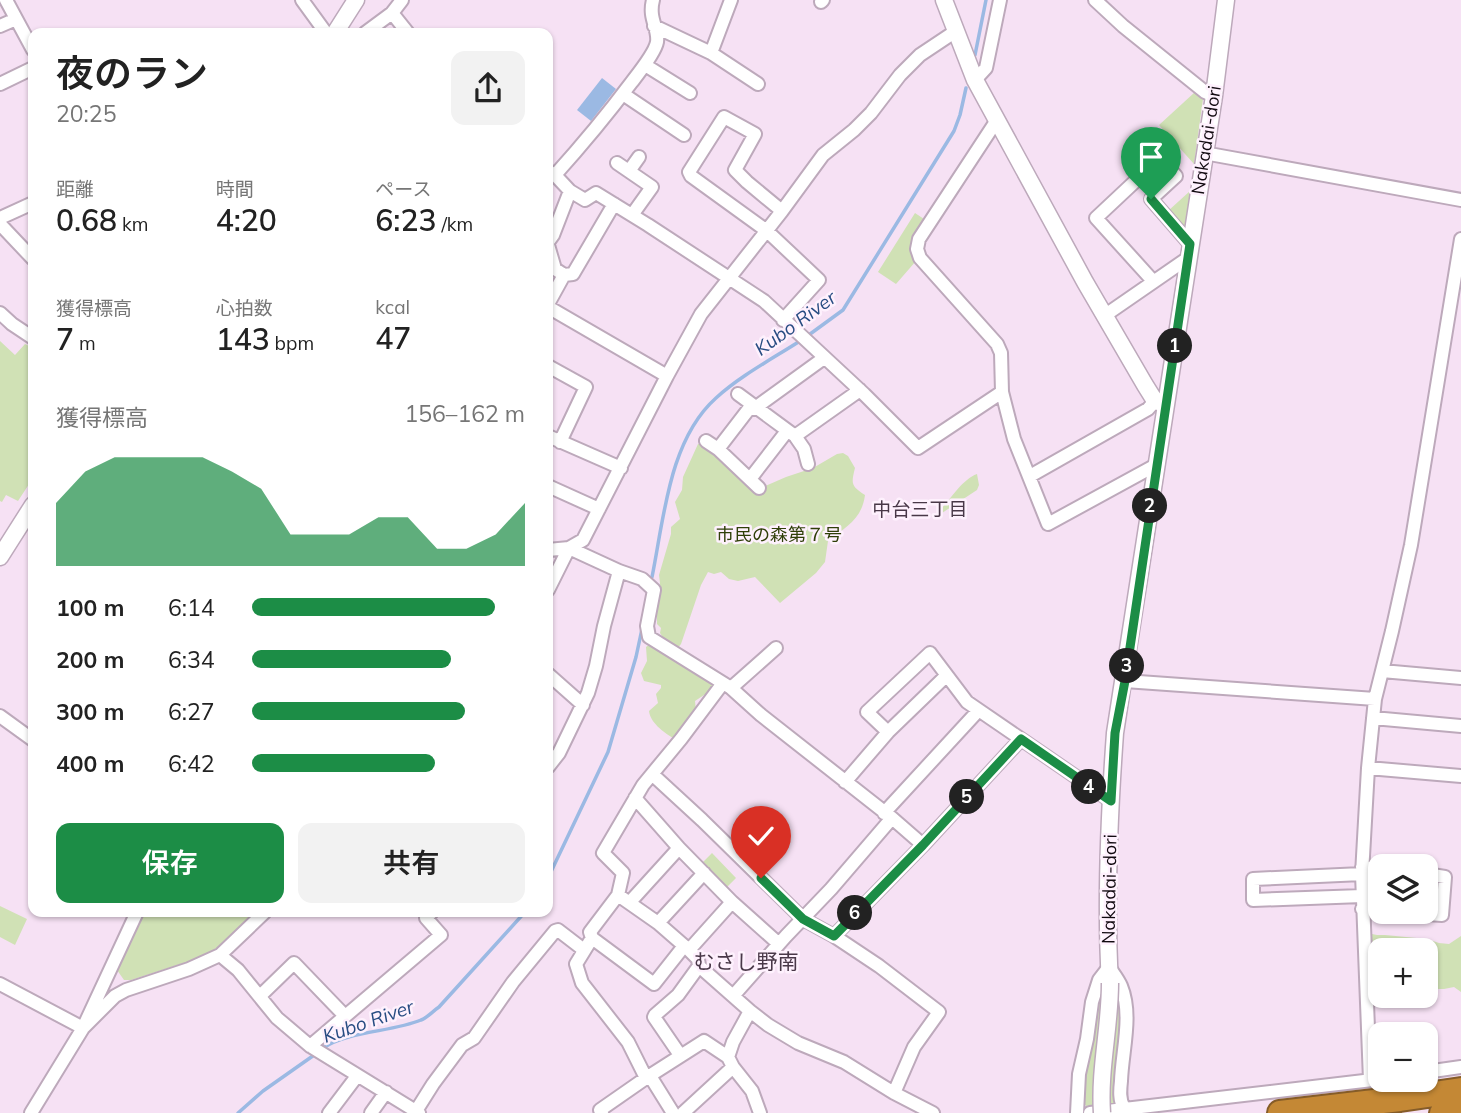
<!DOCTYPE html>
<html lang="ja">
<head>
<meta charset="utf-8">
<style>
	body { margin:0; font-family:Mulish,"Noto Sans JP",sans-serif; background:#f2f2f2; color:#222; height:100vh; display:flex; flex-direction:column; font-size:26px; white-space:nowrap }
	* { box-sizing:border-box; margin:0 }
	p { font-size:23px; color:#767676 }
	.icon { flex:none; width:38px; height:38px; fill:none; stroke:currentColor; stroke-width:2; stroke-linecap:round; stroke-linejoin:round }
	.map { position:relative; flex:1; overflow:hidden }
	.sheet { position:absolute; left:28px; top:28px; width:525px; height:889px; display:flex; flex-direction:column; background:#fff; border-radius:14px; box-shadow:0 2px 5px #0004 }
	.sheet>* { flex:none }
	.buttons { position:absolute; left:1368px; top:854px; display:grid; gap:14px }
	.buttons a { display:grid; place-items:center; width:70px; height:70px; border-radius:14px; background:#fff; box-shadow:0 2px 5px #0004; font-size:35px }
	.pin { position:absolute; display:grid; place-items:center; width:60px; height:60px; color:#fff; margin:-72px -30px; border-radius:50% 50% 50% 0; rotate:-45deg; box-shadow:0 0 7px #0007 }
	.pin .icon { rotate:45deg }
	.km { position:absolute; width:35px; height:35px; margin:-18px; border-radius:50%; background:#222; color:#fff; font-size:19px; line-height:35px; text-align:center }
	.round { display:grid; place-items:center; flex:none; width:74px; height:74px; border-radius:14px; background:#f2f2f2 }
	.overview { display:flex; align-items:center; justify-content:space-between; height:119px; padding:0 28px }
	h1 { font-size:38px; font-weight:600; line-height:52px }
	.metrics { display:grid; grid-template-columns:repeat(3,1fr); gap:10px; height:119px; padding:7px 28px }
	.metrics div { display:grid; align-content:center }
	.metrics b { font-size:30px; font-weight:600 }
	.metrics small { font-size:19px; font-weight:400 }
	.metrics p { font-size:19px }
	.chart { height:196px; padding:14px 28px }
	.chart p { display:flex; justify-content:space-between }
	.chart svg { width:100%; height:126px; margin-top:7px; fill:#1c8d46; opacity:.7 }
	.button { display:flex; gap:14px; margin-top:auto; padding:14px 28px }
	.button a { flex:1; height:80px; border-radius:14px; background:#1c8d46; color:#fff; font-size:28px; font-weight:600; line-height:80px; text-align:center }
	.button a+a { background:#f2f2f2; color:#222 }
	ul { padding:0 28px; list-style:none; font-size:23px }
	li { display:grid; grid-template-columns:112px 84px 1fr; align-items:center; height:52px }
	li i { height:18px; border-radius:9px; background:#1c8d46 }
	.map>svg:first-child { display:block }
	.green { fill:#d0e1b5 }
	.water { fill:#9bb9e3 }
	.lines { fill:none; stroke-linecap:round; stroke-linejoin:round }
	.stream { stroke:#9bb9e3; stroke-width:3.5 }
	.minor-casing { stroke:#bda9bb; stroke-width:16 }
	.tertiary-casing { stroke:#bda9bb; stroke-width:19 }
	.motorway-casing { stroke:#855c28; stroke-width:28 }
	.minor { stroke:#fff; stroke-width:12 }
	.tertiary { stroke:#fff; stroke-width:16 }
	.motorway { stroke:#c48835; stroke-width:24 }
	.tertiary-bridge-casing { stroke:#bda9bb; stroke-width:19; stroke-linecap:butt }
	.tertiary-bridge { stroke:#fff; stroke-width:16 }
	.route-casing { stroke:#fff; stroke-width:14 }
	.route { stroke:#1c8d46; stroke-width:9 }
	.labels { text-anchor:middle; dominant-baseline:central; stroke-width:5; stroke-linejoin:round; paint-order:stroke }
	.street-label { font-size:18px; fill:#110a10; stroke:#fef1fd }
	.park-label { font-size:18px; fill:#2f3f08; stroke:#fef1fd }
	.water-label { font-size:19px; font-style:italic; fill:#274c82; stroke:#fef1fd }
	.neighbourhood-label { font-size:19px; fill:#493848; stroke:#fef1fd }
	.quarter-label { font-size:21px; fill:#493848; stroke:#fef1fd }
</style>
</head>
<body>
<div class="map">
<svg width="1461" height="1113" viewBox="0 0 1461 1113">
	<rect width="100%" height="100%" fill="#f6e1f4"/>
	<!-- green -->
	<path class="green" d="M1195,92L1203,99L1194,164L1159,125Z
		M1190,191L1185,226L1182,227L1168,211Z
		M915,213L924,219L915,235L916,261L896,284L878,272Z
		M0,341L15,355L25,344L33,348V478L18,501L6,495L2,502L0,501Z
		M703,442L763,487L786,477L813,468L837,454L843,453L848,456L855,468C851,484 851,486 865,495C862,519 846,527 828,541L825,562L816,573L780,603L755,577L738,581L729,579L721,572L714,574L708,572L701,585L681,644L677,649L667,643L660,633L661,628L657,624V611L660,583L659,575L671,534V527L680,519L675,502L682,490L683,477L698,444Z
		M977,474L979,485L977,490L942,513V508C952,497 963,479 977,474Z
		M650,644L711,679L715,685L711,693L704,695L695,701L696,711L682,730L673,738C663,732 650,722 649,711L658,703L656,694L661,688V685L644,681L641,673L647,661L646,647Z
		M712,853L736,878L725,889L701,864Z
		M0,906L27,919L15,945L0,937Z
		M143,912H256L222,944L205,956L131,980H124L117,970L118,964Z
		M1372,934L1377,935H1385L1427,939L1439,943L1449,944L1461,936V992L1454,987L1444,989H1426V950H1381V990L1371,991L1369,940Z
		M1102,983C1103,1025 1093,1066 1094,1109H1088L1082,1100L1085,1070L1095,1031Z
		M1116,987L1122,1010L1117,1105L1109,1107C1107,1079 1114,1053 1116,1025C1118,1012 1117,1000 1116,987Z"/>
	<!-- water -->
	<path class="water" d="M602,78L616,89L591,121L577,110Z"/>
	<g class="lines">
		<!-- stream -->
		<path class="stream" d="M975,55L986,0
			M806,337L843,310L954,131L960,115L966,88
			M652,577C664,518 669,440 716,398C740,376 772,359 800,341
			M548,878L608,752L636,657L642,629
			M323,1048C348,1031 392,1032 421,1020C427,1018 433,1011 439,1007L525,912
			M238,1113L263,1091L317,1053"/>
		<!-- minor casing -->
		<g class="minor-casing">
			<path id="minor" d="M6,0L33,50
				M302,0L326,33
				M731,0L711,53L758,84
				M1095,0L1123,26L1205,92L1214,96
				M821,2L823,0
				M392,13L408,33
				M0,26L16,19
				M654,26L711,53
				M365,33L392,13L402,0
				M645,65L690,93
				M975,80L986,68L1000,0
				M0,84L33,68
				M623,94L684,135
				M1204,153L1461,200
				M617,163L652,187L632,215
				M548,171L555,175L570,191L585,200L596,193L648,225L764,301L864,394L918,448L1002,392L1001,353L997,344L920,258L917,249L919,239L997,120
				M629,171L639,157
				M555,175C582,145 607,115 631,83C638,74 655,53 657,42C659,28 648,19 653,0
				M782,211L747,182L735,170L755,134L724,117L689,172L691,176L767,231L819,280L783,320
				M0,218L33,203
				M0,224L33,259
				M548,242L553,235L570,191
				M548,245L555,269L564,275
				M1153,281L1096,218L1160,158L1176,176L1151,199L1190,244
				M548,304L564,275L573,274L614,204
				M548,307L667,376
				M0,313L12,324L33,338
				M1104,316L1188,258
				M548,366L586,387L560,442
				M1002,392L1014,439L1048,524L1156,465
				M738,394L795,436L860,390
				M548,436L621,468
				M795,436L804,449L808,464
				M706,441L718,449L748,410L755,408L824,358
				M718,449L759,488
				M1030,476L1148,409L1155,401
				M750,479L787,431
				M548,486L599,509
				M548,550L569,548L619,571L642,579L654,590L647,626L649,637L731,688L776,648
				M548,590L569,548L583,540L667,376L701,314L782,211L823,155L854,130L871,113L900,75L920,55L956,31
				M1382,671L1461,678
				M548,674L583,705
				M946,676L888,732L867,712L930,653L967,702L1021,739
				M1125,681L1375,699
				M731,688L761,715L892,818
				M0,716L33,740
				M1373,718L1461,726
				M548,767L559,753L588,693L596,666L604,626L619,571
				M1368,768L1461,776
				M652,774L702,820L803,919L834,936L879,966L939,1012L914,1047L894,1093
				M845,782L888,732
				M635,798L679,848L732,902L689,950
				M884,813L978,711
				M1362,867L1381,869
				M1362,874L1253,879V900L1362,896
				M618,895L623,873L603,853L643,785L681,739L723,683
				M630,902L679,848
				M732,902L779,944
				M1362,909L1381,910
				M1396,912L1442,915L1445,877L1426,874
				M658,923L704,873
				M834,936L923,845L1021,739L1111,801
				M592,938L654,984L684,946
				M220,955L238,970L277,1018L310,1046L419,1113
				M0,984L83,1028L137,912
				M260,996L294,963L345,1016
				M733,996L786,936L831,889L892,818L923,845
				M310,1046L441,935L426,918L432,912
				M680,1055L654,1017L655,1015L678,995L699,966
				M728,1057L733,1042L750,1011
				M1426,1072L1461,1067
				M650,1076L673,1113
				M1370,1080L1362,874L1368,768L1375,699L1392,631L1411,545L1461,239
				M416,1111L433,1084L462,1045L474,1038L513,982L555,931L558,930L584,950
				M31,1113L83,1028L115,996L126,990L189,969L220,955L265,912
				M329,1113L357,1076
				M371,1113L386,1092
				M602,1113L600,1110L646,1078
				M683,1113L733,1067
				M760,1113L752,1091L733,1067L728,1057L704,1041L646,1078L628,1042L582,983L576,964L592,938L590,932L618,895L658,923L689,950L698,959L699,966L750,1011L768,1025L798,1043L844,1062L894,1093L933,1113
				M1077,1113L1079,1074L1087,1039L1092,1002L1099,980L1109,967C1113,973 1118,979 1121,986C1133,1015 1122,1051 1121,1081C1120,1090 1119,1100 1124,1108
				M1090,1113L1381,1079"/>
		</g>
		<!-- tertiary casing -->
		<g class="tertiary-casing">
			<path id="tertiary" d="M944,0L975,80L1085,282L1145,385L1155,401L1166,404
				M335,33L356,0
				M0,557L33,505
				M1110,983C1105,900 1109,816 1115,733L1214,96L1226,0"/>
		</g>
		<!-- motorway casing -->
		<g class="motorway-casing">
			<path id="motorway" d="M1280,1113L1400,1099L1461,1090
				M1442,1113L1461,1111"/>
		</g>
		<!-- minor -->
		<use href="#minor" class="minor"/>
		<!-- tertiary -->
		<use href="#tertiary" class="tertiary"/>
		<!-- motorway -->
		<use href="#motorway" class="motorway"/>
		<!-- tertiary-bridge casing -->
		<g class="tertiary-bridge-casing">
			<path id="tertiary-bridge" d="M1102,1113C1099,1069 1110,1028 1110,983"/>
		</g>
		<!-- tertiary-bridge -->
		<use href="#tertiary-bridge" class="tertiary-bridge"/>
	</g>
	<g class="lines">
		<!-- route casing -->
		<g class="route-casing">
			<path id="route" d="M761,878L803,919L834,936L923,845L1021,739L1111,801L1115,733L1125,681L1190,244L1151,199"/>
		</g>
		<!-- route -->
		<use href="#route" class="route"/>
	</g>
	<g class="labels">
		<!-- street labels -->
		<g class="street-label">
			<text transform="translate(1206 140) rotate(-81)">Nakadai-dori</text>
			<text transform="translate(1109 889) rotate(-89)">Nakadai-dori</text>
		</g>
		<!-- park labels -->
		<g class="park-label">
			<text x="779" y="534">市民の森第７号</text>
		</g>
		<!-- water labels -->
		<g class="water-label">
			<text transform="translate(795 323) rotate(-36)">Kubo River</text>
			<text transform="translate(368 1021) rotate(-19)">Kubo River</text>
		</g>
		<!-- neighbourhood labels -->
		<g class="neighbourhood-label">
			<text x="920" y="509">中台三丁目</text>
		</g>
		<!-- quarter labels -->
		<g class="quarter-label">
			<text x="746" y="961">むさし野南</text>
		</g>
	</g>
</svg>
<div class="buttons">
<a><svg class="icon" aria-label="layers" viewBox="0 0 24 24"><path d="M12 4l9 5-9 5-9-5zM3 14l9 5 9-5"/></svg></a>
<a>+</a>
<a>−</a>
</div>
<div class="pin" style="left:1151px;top:199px;background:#1e9e55"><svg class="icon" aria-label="arrive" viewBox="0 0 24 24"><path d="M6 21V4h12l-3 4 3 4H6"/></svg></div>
<div class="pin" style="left:761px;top:878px;background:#d93025"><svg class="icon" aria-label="check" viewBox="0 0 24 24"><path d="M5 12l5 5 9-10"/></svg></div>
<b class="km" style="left:1175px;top:346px">1</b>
<b class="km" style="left:1150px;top:506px">2</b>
<b class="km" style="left:1127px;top:666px">3</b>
<b class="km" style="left:1089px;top:787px">4</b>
<b class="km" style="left:967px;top:797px">5</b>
<b class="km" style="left:855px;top:913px">6</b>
<section class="sheet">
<div class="overview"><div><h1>夜のラン</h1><p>20:25</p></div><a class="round"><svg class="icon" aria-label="share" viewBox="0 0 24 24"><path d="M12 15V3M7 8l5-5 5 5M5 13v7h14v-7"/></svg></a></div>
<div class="metrics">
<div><p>距離</p><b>0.68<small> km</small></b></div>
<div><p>時間</p><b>4:20</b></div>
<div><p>ペース</p><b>6:23<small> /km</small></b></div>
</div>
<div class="metrics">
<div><p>獲得標高</p><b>7<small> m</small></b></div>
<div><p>心拍数</p><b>143<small> bpm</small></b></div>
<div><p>kcal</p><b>47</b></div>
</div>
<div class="chart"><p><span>獲得標高</span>156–162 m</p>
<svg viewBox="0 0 160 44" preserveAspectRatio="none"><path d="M0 44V22L10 11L20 6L30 6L40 6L50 6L60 11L70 17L80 33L90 33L100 33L110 27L120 27L130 38L140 38L150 33L160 22V44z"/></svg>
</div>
<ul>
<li><b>100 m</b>6:14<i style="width:89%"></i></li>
<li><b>200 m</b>6:34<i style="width:73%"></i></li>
<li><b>300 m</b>6:27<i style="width:78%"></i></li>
<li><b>400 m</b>6:42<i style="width:67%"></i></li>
</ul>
<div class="button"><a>保存</a><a>共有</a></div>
</section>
</div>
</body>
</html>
